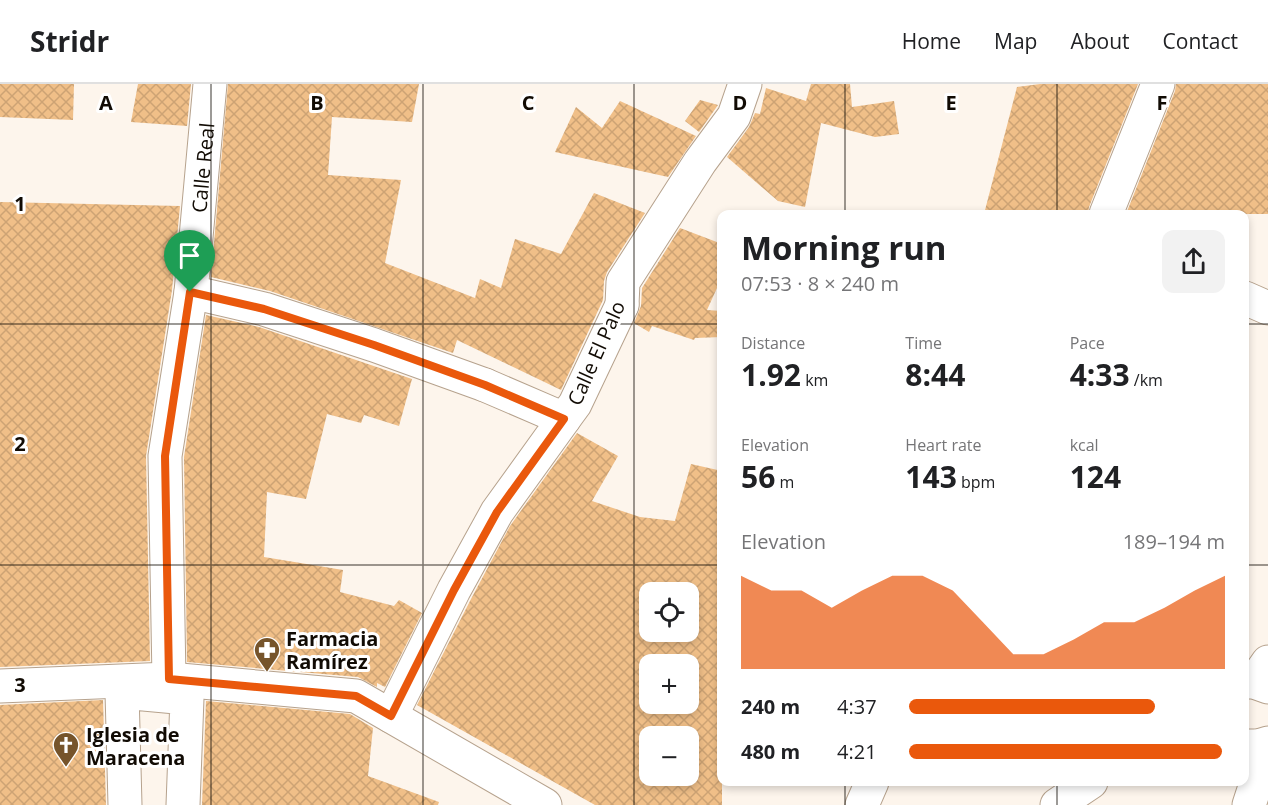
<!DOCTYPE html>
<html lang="en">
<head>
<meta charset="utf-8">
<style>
	body { margin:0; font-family:"Open Sans",sans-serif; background:#f2f2f2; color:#202124; height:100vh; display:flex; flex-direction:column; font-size:22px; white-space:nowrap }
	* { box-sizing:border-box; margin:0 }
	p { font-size:20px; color:#757577 }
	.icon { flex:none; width:33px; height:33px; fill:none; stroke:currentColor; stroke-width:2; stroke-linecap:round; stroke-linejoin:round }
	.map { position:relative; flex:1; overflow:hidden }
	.details { position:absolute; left:717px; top:126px; width:532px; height:576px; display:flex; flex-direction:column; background:#fff; border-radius:12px; box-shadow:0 3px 9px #0003 }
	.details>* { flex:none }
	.controls { position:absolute; left:639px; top:498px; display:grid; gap:12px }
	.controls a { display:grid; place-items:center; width:60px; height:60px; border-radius:12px; background:#fff; box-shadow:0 3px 9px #0003; font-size:30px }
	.pin { position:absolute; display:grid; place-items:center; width:51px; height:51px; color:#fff; margin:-62px -26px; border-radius:50% 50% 50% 0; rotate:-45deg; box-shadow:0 0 6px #0007 }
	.pin .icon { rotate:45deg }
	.round { display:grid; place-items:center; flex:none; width:63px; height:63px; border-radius:12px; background:#f2f2f2 }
	.head { display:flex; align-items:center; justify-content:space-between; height:102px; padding:0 24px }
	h1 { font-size:33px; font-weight:700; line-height:45px }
	.stats { display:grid; grid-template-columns:repeat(3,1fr); gap:9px; height:102px; padding:6px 24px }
	.stats div { display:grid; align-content:center }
	.stats b { font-size:30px; font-weight:700 }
	.stats small { font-size:16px; font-weight:400 }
	.stats p { font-size:16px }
	.chart { height:168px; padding:12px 24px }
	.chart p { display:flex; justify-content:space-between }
	.chart svg { width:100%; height:108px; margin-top:6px; fill:#ea580c; opacity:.7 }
	ul { padding:0 24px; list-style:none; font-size:20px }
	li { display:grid; grid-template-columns:96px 72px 1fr; align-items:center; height:45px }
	li i { height:15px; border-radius:8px; background:#ea580c }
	header { display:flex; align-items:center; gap:36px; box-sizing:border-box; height:84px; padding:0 30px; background:#fff; border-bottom:2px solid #e0e0e0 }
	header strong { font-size:28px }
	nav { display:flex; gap:33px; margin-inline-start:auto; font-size:21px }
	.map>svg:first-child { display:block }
	.building { fill:url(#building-cross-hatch); fill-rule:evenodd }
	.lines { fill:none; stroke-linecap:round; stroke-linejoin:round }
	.pedestrian-casing { stroke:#b6a28d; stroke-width:35 }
	.minor-casing { stroke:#b6a28d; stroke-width:35 }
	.tertiary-casing { stroke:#b6a28d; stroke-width:35 }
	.pedestrian { stroke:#fff; stroke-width:33 }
	.minor { stroke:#fff; stroke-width:33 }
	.tertiary { stroke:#fff; stroke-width:33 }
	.route-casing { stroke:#fff; stroke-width:12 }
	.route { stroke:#ea580c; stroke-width:8 }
	.grid { fill:none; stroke:#110b04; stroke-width:1.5; stroke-opacity:0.55 }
	.labels { text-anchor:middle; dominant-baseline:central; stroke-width:6; stroke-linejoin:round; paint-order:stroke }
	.street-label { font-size:20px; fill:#110b04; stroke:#fff }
	.poi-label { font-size:20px; font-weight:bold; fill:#110b04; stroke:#fff; text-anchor:start }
	.grid-label { font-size:20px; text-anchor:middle; font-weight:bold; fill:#110b04; stroke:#fff; stroke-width:6; stroke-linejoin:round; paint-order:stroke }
</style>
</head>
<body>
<header>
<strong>Stridr</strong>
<nav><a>Home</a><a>Map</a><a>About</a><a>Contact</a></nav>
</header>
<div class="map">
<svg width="1268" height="721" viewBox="0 0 1268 721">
	<defs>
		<pattern id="building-cross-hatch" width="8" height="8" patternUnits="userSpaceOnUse" patternTransform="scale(1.5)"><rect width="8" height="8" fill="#f0bf88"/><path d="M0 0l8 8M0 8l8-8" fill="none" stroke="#cda374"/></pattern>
	</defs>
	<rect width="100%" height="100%" fill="#fdf5ec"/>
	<!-- building -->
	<path class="building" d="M0,0H74L73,36L0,33Z
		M138,0H191L187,42L131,38Z
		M228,0H419L412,38L332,33L328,91L401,96L385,179L475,214L480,195L501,204L515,155L561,170L594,109L645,129L607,188L604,197L603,216L561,306L457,256L453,269L270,207L211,193Z
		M811,0H850L852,23L894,17L899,50L875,53L821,39L805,123L778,117L727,73L749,43L755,29L760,30L766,4L806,17Z
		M1040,0H1138L1089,123L1088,130H984L1017,3Z
		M1176,0H1268V130H1126L1175,7Z
		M700,16L718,21L699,48L685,37Z
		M620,17L696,52L668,93L555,68L576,23L602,44Z
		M0,118L180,122L172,206L146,372L150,577L0,583Z
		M680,144L722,160V193L707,226L722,227V253L695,254L694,256L652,242L649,248L634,239L641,222L642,204Z
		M206,231L259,243L412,295L399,342L364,331L361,339L327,330L306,415L267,408L264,473L343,486L340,508L394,522L399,516L422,529L385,603L377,599V603L358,593L187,578L184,373Z
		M577,349L618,372L592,417L640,433L675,437L691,380L722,387V721H595L417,621L471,515L510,442ZM650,508H688V548H650ZM650,580H688V620H650ZM650,652H688V692H650Z
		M103,616L106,721H0V621Z
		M206,617L350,630L373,644L368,692L439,718L438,721H202Z"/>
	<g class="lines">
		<!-- pedestrian casing -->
		<g class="pedestrian-casing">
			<g id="pedestrian">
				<path d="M191,208L264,225L374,261L485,301"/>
				<path d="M564,335L575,320L622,221"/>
				<path id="s1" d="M169,595L165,372L191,208L210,0"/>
				<path d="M125,721L122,608L187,614L183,721"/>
			</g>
		</g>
		<!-- minor casing -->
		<g class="minor-casing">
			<path id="minor" d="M1106,130L1158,0
				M1245,214L1268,224
				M622,221L623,198L700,78L734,32L745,0
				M1254,598L1268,578
				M391,632L454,506L497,428L564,335L485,301
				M862,721L872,698
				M1249,721L1262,681L1258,662"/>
		</g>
		<!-- tertiary casing -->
		<g class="tertiary-casing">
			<path id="tertiary" d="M1245,598H1254L1268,603
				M0,602L169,595L356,612L545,721
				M1245,662H1258L1268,659
				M1057,721L1091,698"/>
		</g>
		<!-- pedestrian -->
		<use href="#pedestrian" class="pedestrian"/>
		<!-- minor -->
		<use href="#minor" class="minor"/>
		<!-- tertiary -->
		<use href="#tertiary" class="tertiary"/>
	</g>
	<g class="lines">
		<!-- route casing -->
		<g class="route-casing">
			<path id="route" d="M190,208L264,225L374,261L485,301L564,335L497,428L454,506L391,632L356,612L169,595L165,372Z"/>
		</g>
		<!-- route -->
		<use href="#route" class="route"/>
	</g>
	<!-- grid -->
	<path class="grid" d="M211,0V721M423,0V721M634,0V721M845,0V130M1057,0V130M0,240H722M1245,240H1268M0,481H722M1245,481H1268M845,698V721M1057,698V721"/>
	<!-- icons -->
	<defs>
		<g id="pharmacy-pin" transform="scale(1.35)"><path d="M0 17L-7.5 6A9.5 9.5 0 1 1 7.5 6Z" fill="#76542b" stroke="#fff"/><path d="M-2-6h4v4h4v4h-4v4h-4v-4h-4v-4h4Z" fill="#fff"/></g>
		<g id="church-pin" transform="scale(1.35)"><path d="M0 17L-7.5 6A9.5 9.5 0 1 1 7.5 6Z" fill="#76542b" stroke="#fff"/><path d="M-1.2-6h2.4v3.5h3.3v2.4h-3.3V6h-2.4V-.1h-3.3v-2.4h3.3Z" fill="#fff"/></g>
	</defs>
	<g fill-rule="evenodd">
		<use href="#pharmacy-pin" x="267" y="566"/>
		<use href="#church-pin" x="66" y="661"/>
	</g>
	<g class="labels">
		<!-- street labels -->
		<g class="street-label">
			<text stroke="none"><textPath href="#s1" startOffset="514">Calle Real</textPath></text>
			<text transform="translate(596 269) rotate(-66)">Calle El Palo</text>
		</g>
		<!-- poi labels -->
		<g class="poi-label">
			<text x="286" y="554">Farmacia<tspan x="286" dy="23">Ramírez</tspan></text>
			<text x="86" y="650">Iglesia de<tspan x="86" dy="23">Maracena</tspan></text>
		</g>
	</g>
	<g class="grid-label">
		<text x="106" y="26">A</text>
		<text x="317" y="26">B</text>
		<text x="528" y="26">C</text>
		<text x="740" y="26">D</text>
		<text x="951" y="26">E</text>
		<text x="1162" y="26">F</text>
		<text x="20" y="127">1</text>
		<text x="20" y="367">2</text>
		<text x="20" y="608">3</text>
	</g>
</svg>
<div class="controls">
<a><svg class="icon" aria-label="locate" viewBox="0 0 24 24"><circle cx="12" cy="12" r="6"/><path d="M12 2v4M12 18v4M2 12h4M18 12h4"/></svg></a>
<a>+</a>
<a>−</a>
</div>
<div class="pin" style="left:190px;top:208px;background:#1e9e55"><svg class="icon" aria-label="arrive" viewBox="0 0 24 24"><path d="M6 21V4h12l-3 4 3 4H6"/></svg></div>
<section class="details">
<div class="head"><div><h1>Morning run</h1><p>07:53 · 8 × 240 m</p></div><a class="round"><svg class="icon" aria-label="share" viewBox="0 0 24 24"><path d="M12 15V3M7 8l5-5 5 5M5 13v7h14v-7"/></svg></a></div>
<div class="stats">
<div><p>Distance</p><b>1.92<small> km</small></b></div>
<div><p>Time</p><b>8:44</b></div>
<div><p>Pace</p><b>4:33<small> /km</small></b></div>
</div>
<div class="stats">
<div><p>Elevation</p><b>56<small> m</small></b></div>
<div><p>Heart rate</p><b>143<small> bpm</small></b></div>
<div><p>kcal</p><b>124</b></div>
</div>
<div class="chart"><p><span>Elevation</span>189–194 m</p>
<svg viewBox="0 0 160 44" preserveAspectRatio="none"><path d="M0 44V6L10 12L20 12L30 19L40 12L50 6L60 6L70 12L80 25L90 38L100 38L110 32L120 25L130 25L140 19L150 12L160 6V44z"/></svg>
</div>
<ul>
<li><b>240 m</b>4:37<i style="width:78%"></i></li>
<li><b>480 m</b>4:21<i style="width:99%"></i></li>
</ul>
</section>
</div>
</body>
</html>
